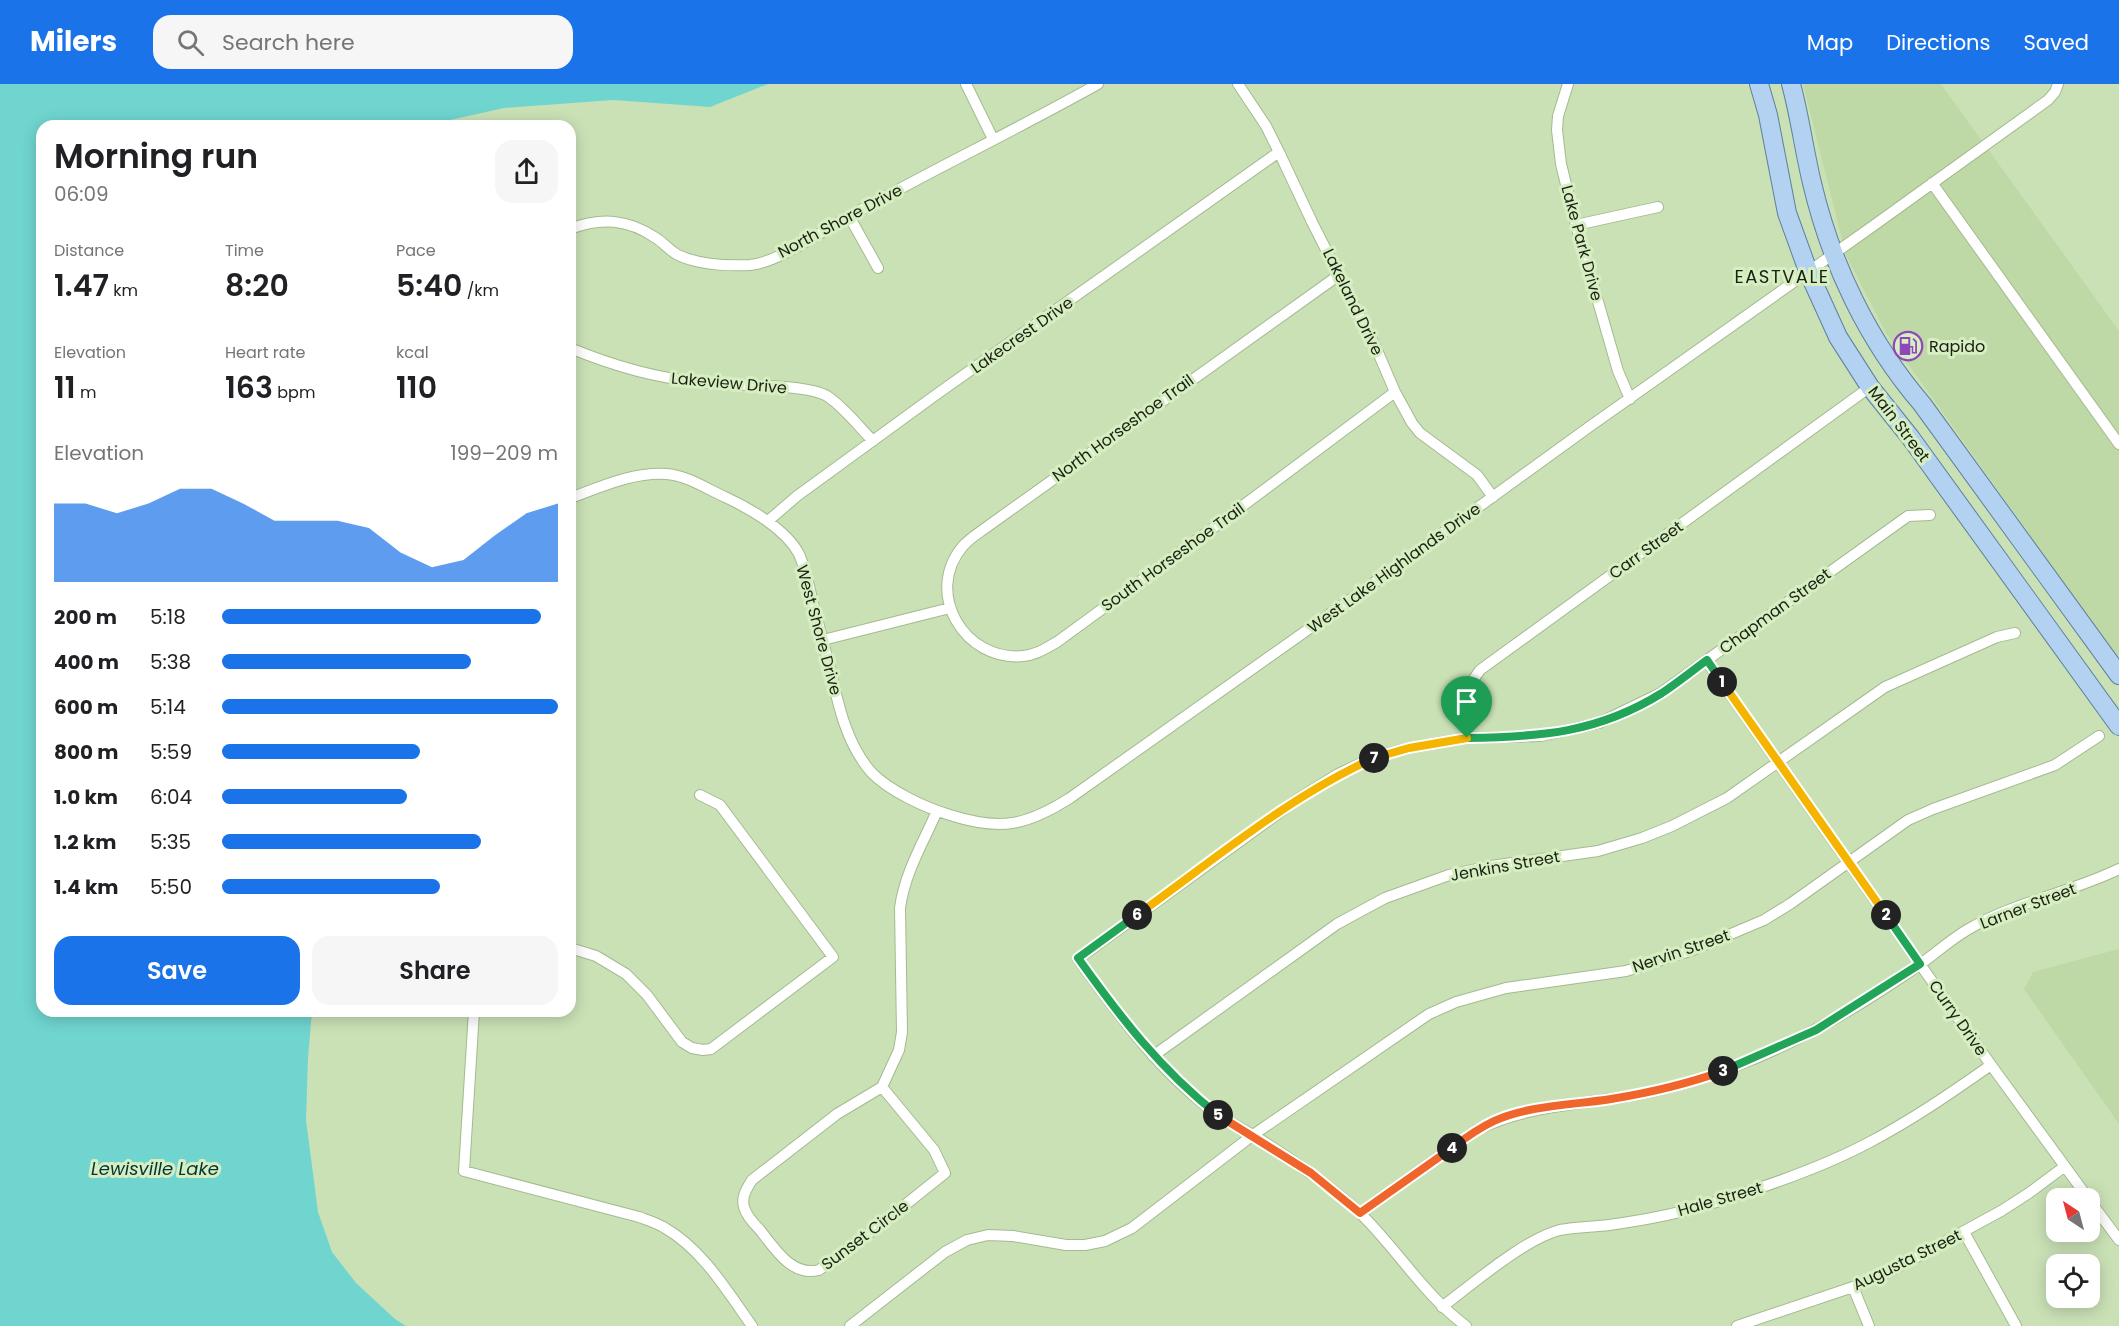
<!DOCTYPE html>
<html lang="en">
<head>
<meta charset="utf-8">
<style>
	body { margin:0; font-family:Poppins,sans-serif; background:#f6f6f6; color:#202124; height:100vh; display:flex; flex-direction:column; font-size:22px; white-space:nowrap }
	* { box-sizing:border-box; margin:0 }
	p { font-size:20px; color:#757577 }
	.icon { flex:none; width:33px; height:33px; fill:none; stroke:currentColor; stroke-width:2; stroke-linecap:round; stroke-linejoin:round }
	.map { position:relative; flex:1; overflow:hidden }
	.sheet { position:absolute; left:36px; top:36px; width:540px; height:897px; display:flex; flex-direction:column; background:#fff; border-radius:18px; box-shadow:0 3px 15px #0003 }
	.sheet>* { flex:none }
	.needle { width:39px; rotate:324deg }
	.controls { position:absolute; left:2046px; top:1104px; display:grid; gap:12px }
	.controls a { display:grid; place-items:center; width:54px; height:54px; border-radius:12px; background:#fff; box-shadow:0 3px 15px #0003; font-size:30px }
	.pin { position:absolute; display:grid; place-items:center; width:51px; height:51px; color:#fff; margin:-62px -26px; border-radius:50% 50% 50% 0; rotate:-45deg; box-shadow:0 0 6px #0007 }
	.pin .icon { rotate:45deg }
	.km { position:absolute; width:30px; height:30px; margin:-15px; border-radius:50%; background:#222; color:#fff; font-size:16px; line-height:30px; text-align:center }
	.round { display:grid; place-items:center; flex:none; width:63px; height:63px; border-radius:18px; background:#f6f6f6 }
	.head { display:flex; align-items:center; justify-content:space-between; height:102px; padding:0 18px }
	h1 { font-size:33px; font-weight:600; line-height:45px }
	.stats { display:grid; grid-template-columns:repeat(3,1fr); gap:9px; height:102px; padding:6px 18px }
	.stats div { display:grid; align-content:center }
	.stats b { font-size:30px; font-weight:600 }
	.stats small { font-size:16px; font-weight:400 }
	.stats p { font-size:16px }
	.chart { height:168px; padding:12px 18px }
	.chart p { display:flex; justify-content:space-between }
	.chart svg { width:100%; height:108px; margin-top:6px; fill:#1a73e8; opacity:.7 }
	.action { display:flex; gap:12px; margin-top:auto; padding:12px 18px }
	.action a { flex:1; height:69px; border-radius:18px; background:#1a73e8; color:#fff; font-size:24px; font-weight:600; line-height:69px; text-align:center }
	.action a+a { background:#f6f6f6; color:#202124 }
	ul { padding:0 18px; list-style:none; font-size:20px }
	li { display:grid; grid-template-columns:96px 72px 1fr; align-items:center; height:45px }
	li i { height:15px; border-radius:8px; background:#1a73e8 }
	header { display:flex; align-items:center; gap:36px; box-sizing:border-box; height:84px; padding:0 30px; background:#1a73e8; color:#fff }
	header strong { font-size:28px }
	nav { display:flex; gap:33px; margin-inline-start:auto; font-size:21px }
	.search { width:420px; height:54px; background:#f6f6f6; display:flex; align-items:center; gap:15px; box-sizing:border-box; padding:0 21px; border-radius:18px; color:#757577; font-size:22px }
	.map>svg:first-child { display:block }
	.built { fill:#bed8a6 }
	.water { fill:#70d5cf }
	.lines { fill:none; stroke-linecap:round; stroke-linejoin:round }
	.street-casing { stroke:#a4ba90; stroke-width:12 }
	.primary-casing { stroke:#5d809b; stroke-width:20 }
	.street { stroke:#fff; stroke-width:10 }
	.primary { stroke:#b3d1f0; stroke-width:18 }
	.split-1-casing { stroke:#fff; stroke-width:12 }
	.split-2-casing { stroke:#fff; stroke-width:12 }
	.split-3-casing { stroke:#fff; stroke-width:12 }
	.split-4-casing { stroke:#fff; stroke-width:12 }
	.split-5-casing { stroke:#fff; stroke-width:12 }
	.split-6-casing { stroke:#fff; stroke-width:12 }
	.split-7-casing { stroke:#fff; stroke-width:12 }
	.split-8-casing { stroke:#fff; stroke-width:12 }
	.split-1 { stroke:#22a559; stroke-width:8 }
	.split-2 { stroke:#f5b400; stroke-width:8 }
	.split-3 { stroke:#22a559; stroke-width:8 }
	.split-4 { stroke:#f0652b; stroke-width:8 }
	.split-5 { stroke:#f0652b; stroke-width:8 }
	.split-6 { stroke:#22a559; stroke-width:8 }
	.split-7 { stroke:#f5b400; stroke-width:8 }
	.split-8 { stroke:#f5b400; stroke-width:8 }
	.labels { text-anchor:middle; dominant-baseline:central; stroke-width:6; stroke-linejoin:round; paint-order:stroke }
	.street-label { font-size:16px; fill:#192111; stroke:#d7eec3 }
	.poi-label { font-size:16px; fill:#192111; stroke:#d7eec3; text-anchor:start }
	.neighbourhood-label { font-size:18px; letter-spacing:1.5px; fill:#192111; stroke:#d7eec3 }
	.water-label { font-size:18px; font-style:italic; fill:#033633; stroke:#d7eec3 }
</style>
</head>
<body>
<header>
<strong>Milers</strong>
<div class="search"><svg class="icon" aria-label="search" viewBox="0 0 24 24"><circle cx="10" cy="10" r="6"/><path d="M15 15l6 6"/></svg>Search here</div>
<nav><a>Map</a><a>Directions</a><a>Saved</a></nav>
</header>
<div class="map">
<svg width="2119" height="1242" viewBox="0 0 2119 1242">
	<rect width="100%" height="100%" fill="#cae1b6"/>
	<!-- built -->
	<path class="built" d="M1803,0H1941L2119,247V576L1886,249L1846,171Z
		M2119,865V1040L2024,905L2033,888Z"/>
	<!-- water -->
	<path class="water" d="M0,0H768L710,23L613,16L504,24L423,42H42V927H312L308,974L306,1036L318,1128L332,1168L356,1199L395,1235L406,1242H0Z"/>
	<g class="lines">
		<!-- street casing -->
		<g class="street-casing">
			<path id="street" d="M966,0L993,55
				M1238,0L1266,42L1279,68L1312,138L1377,266L1395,308L1412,339L1420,349L1477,391L1493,413
				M1568,0L1558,32L1557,46L1561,80L1576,141L1618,287L1630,315
				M1932,99L2119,360
				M849,132L878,184
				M1576,141L1658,123
				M570,145C601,133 628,135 656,154C664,159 670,167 678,171C699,181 727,182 750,181C780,178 821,147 848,133C930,87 1016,46 1098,0
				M1339,191L984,445C977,450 968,456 963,462C923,509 965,578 1023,572C1036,571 1046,564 1057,558L1217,441L1395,308
				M570,264C611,281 655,294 699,298C727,302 806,299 827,312C843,322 859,343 873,357
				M570,414C601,403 632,388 666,390C686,391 707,405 725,413C749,424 786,445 799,470C807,488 810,508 815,527C820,546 825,565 830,584C838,620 846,659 871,688C889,707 926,724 950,731C1000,747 1026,742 1070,714L1375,498L1589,343L1873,142L2048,16L2055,8L2058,0
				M768,437L797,412L937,310L1279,68
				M823,556L950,524
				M1706,576L1991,981L2088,1114
				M1467,654L1468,614L1471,599L1480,586L1870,303
				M570,864L596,872L626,890L647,911L682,958L692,964L703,966L711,965L833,873L720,721L700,711
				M474,927L464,1087L639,1133C647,1136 657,1139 665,1144C703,1166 727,1207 752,1242
				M1153,972L1337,840L1385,814L1449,791L1491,782L1598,767L1642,754L1672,742L1727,714L1885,603L1997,553L2015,549
				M882,1003L934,1066L945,1089L880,1141L819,1186C792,1193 775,1165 760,1146C754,1140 746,1131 744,1123C741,1113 747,1104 752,1096L837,1030Z
				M882,1003L899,966L902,948L900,824C905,788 923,759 937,727
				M2090,1117L2119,1156
				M1360,1129L1477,1046C1518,1025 1563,1022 1609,1015C1652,1010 1696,997 1736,982C1802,957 1862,921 1919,881C1935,870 1950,856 1967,846C2014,818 2070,809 2119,785
				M1964,1148L2016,1242
				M1853,1203L1869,1242
				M1442,1223C1471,1201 1526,1154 1560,1146C1576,1143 1593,1143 1609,1141C1645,1136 1682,1129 1716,1118C1768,1102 1821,1084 1868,1059C1912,1036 1951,1009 1991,981
				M850,1242L945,1168L967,1156L988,1151L1013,1152L1066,1161H1085L1105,1157L1132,1144L1253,1051L1429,930L1456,918L1506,904L1626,887L1693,866L1764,836L1790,820L1908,736L1933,725L2055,681L2099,652
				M1466,1242C1424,1211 1397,1165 1360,1129C1327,1099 1290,1074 1253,1051C1241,1044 1228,1038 1217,1030C1160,989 1119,931 1078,875L1298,715L1338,690L1375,673L1409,664L1467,654L1541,652L1599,639L1661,609L1908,432L1930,431
				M1737,1242L1853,1203L1891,1187L2001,1127L2029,1109L2064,1083"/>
		</g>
		<!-- primary casing -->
		<g class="primary-casing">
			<path id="primary" d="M1759,0L1768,31L1787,129L1808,187L1838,253L1870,303L1910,353L2119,642
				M1791,0C1800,33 1804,66 1812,99C1831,180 1868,257 1922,320L2119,591"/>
		</g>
		<!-- street -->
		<use href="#street" class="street"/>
		<!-- primary -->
		<use href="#primary" class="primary"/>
	</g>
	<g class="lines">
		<!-- split-1 casing -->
		<g class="split-1-casing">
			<path id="split-1" d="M1467,654C1540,653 1598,649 1662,609C1677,599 1692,587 1707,576L1722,598"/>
		</g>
		<!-- split-2 casing -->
		<g class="split-2-casing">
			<path id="split-2" d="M1722,598L1886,831"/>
		</g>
		<!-- split-3 casing -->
		<g class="split-3-casing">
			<path id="split-3" d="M1723,987L1816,946L1920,880L1886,831"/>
		</g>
		<!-- split-4 casing -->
		<g class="split-4-casing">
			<path id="split-4" d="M1452,1064C1465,1054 1479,1044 1494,1037C1530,1021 1573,1021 1611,1015C1648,1009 1687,1000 1723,987"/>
		</g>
		<!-- split-5 casing -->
		<g class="split-5-casing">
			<path id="split-5" d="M1218,1031L1311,1089L1360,1129L1452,1064"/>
		</g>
		<!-- split-6 casing -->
		<g class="split-6-casing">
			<path id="split-6" d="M1137,831L1078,874C1121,934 1160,985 1218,1031"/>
		</g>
		<!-- split-7 casing -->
		<g class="split-7-casing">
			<path id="split-7" d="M1137,831C1214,776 1288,713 1374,674"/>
		</g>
		<!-- split-8 casing -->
		<g class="split-8-casing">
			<path id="split-8" d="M1374,674L1409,664L1467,654"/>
		</g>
		<!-- split-1 -->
		<use href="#split-1" class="split-1"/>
		<!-- split-2 -->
		<use href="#split-2" class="split-2"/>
		<!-- split-3 -->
		<use href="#split-3" class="split-3"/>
		<!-- split-4 -->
		<use href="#split-4" class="split-4"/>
		<!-- split-5 -->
		<use href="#split-5" class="split-5"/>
		<!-- split-6 -->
		<use href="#split-6" class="split-6"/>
		<!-- split-7 -->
		<use href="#split-7" class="split-7"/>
		<!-- split-8 -->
		<use href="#split-8" class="split-8"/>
	</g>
	<!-- icons -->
	<defs>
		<g id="fuel-ring" transform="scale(1.5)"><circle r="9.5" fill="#d7eec3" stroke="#8f48bb" stroke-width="1.5"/><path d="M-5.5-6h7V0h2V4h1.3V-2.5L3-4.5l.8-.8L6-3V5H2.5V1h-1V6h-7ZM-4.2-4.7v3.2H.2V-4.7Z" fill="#8f48bb"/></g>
	</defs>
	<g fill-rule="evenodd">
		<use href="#fuel-ring" x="1908" y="262"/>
	</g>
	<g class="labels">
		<!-- street labels -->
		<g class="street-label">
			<text transform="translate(840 137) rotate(-28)">North Shore Drive</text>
			<text transform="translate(1582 159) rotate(75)">Lake Park Drive</text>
			<text transform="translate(1353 218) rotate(64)">Lakeland Drive</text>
			<text transform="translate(1022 251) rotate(-35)">Lakecrest Drive</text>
			<text transform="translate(729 299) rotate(5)">Lakeview Drive</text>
			<text transform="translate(1899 340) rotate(53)">Main Street</text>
			<text transform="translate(1123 344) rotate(-36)">North Horseshoe Trail</text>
			<text transform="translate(1646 466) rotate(-36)">Carr Street</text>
			<text transform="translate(1173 473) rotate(-36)">South Horseshoe Trail</text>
			<text transform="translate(1394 484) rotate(-36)">West Lake Highlands Drive</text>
			<text transform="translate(1775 527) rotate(-36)">Chapman Street</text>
			<text transform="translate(819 546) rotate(75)">West Shore Drive</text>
			<text transform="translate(1505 782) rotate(-10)">Jenkins Street</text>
			<text transform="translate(2028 822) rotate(-21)">Larner Street</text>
			<text transform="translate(1681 867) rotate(-19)">Nervin Street</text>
			<text transform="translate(1958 934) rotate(55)">Curry Drive</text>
			<text transform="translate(1720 1115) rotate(-16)">Hale Street</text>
			<text transform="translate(865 1151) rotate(-37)">Sunset Circle</text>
			<text transform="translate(1907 1176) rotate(-26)">Augusta Street</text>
		</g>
		<!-- poi labels -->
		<g class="poi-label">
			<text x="1929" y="262">Rapido</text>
		</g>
		<!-- neighbourhood labels -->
		<g class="neighbourhood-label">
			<text x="1782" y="192">EASTVALE</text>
		</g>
		<!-- water labels -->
		<g class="water-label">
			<text x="155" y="1084">Lewisville Lake</text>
		</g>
	</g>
</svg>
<div class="controls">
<a><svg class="needle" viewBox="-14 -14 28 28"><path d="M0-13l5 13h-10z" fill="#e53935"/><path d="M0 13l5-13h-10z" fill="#757577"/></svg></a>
<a><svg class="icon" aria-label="locate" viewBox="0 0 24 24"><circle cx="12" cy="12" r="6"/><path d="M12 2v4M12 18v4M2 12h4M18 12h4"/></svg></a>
</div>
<div class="pin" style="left:1467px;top:654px;background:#1e9e55"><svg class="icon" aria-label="arrive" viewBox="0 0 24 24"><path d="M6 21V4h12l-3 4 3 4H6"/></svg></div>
<b class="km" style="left:1722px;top:598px">1</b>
<b class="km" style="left:1886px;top:831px">2</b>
<b class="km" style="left:1723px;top:987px">3</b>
<b class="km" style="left:1452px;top:1064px">4</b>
<b class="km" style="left:1218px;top:1031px">5</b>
<b class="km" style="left:1137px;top:831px">6</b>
<b class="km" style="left:1374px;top:674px">7</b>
<section class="sheet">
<div class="head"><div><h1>Morning run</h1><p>06:09</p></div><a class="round"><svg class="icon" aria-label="share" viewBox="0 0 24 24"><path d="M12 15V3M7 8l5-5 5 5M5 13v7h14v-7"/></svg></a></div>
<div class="stats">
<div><p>Distance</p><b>1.47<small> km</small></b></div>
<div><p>Time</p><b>8:20</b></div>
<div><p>Pace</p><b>5:40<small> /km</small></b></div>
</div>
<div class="stats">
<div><p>Elevation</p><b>11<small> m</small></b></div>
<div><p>Heart rate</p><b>163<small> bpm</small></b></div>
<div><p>kcal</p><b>110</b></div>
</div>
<div class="chart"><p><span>Elevation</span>199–209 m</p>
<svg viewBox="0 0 160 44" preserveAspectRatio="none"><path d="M0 44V12L10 12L20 16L30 12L40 6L50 6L60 12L70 19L80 19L90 19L100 22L110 32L120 38L130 35L140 25L150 16L160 12V44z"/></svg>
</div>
<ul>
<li><b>200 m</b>5:18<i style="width:95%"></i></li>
<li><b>400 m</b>5:38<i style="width:74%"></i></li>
<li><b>600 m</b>5:14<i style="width:100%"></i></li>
<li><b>800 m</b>5:59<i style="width:59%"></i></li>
<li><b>1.0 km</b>6:04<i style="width:55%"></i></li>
<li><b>1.2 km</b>5:35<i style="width:77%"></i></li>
<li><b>1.4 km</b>5:50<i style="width:65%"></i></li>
</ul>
<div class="action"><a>Save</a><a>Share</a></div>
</section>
</div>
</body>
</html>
